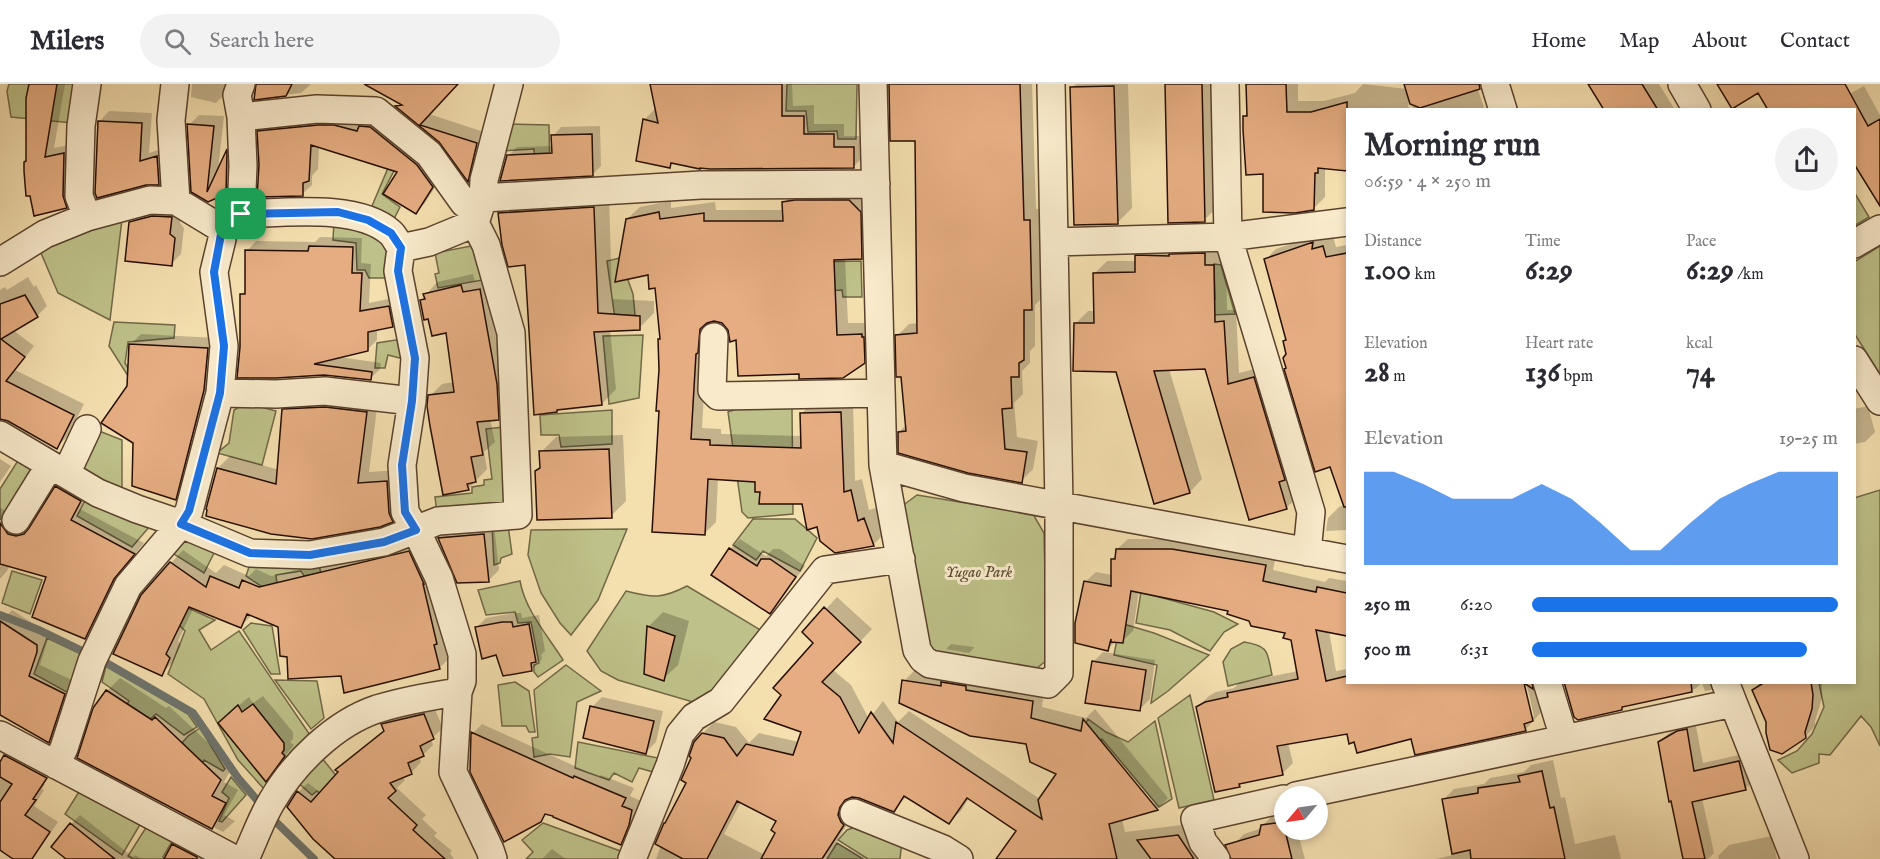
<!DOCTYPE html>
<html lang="en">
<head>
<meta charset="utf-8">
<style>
	body { margin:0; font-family:"IM FELL English",serif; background:#f2f2f3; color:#2b2b33; height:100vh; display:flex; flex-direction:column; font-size:22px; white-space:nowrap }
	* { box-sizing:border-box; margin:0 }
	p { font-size:20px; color:#7c7c81 }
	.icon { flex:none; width:33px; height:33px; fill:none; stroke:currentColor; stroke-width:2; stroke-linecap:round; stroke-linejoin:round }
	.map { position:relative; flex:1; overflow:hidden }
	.panel { position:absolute; left:1346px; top:24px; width:510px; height:576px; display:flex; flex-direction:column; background:#fff; border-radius:0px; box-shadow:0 3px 9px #0003 }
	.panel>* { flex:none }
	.needle { width:39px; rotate:241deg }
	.fabs { position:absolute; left:1274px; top:702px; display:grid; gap:12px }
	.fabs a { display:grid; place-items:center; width:54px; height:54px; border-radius:50%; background:#fff; box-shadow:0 3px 9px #0003; font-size:30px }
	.pin { position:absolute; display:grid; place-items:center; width:51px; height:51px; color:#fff; margin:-26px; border-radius:12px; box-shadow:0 3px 9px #0006 }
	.round { display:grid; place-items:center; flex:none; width:63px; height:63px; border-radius:32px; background:#f2f2f3 }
	.headline { display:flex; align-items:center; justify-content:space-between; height:102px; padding:0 18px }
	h1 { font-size:33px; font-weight:700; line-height:45px }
	.metrics { display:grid; grid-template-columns:repeat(3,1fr); gap:9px; height:102px; padding:6px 18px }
	.metrics div { display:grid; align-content:center }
	.metrics b { font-size:30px; font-weight:700 }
	.metrics small { font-size:16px; font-weight:400 }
	.metrics p { font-size:16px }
	.chart { height:168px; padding:12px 18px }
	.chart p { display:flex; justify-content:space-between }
	.chart svg { width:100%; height:108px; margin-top:6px; fill:#1a73e8; opacity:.7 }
	ul { padding:0 18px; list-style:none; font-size:20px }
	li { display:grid; grid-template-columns:96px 72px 1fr; align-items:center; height:45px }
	li i { height:15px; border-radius:8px; background:#1a73e8 }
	header { display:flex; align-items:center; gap:36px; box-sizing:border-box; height:84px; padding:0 30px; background:#fff; border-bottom:2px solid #e1e1e2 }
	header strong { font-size:28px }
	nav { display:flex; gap:33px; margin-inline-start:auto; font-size:21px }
	.search { width:420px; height:54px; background:#f2f2f3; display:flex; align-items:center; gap:15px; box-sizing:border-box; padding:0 21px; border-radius:33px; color:#7c7c81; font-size:22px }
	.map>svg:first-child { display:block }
	.green { fill:#bec189; stroke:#726846; stroke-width:1.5 }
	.shadow { fill:#0003; fill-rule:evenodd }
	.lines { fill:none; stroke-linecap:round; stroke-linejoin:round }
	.stream { stroke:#6f756e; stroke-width:8 }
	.building { fill:#e5ad81; stroke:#270e03; stroke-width:1.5 }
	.minor-casing { stroke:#5a422e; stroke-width:30 }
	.minor { stroke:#f8eacb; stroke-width:27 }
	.route-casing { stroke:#fff; stroke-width:12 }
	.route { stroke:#1a73e8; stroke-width:8 }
	.labels { text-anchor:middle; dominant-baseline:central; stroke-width:6; stroke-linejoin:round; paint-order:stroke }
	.park-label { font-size:16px; font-style:italic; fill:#5c4d32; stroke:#f8eacb }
</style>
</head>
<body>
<header>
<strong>Milers</strong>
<div class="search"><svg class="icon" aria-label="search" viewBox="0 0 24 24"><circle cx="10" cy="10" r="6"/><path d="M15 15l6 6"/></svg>Search here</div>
<nav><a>Home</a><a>Map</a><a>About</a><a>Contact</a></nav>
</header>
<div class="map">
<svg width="1880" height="775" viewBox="0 0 1880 775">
	<rect width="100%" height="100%" fill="#f4dfaf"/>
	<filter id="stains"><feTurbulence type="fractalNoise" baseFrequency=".00333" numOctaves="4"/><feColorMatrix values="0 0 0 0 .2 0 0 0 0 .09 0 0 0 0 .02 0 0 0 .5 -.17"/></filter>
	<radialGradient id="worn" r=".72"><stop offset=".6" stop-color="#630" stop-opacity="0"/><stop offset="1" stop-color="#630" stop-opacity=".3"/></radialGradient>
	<!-- green -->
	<path class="green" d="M9,0H80L73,39L11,33L7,7Z
		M787,0H857L856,55H838L837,47L808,48L806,27H786Z
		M508,40L549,41L550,97H537L534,65L501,67Z
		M391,77L397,81L382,110L400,123L394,135L372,122Z
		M1854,108L1869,133L1854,142Z
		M122,135L110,236L58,209L41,169L45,163Z
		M334,136L366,143L390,164L392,194H369L365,186H357L356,159L333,156Z
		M471,162L476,165L488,195L438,204L435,190L439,189L435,169Z
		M1880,162V290L1854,249V178Z
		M620,174L633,210L636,241L616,242L607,177Z
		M861,177L862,213H843L842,206L828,207L820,178Z
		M1214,180L1221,181L1235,230L1211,231L1210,226L1215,215Z
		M114,238L175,241L174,254L128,258L125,279L128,284V292L109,262Z
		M643,251L639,314L609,320L603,252Z
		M402,255L407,276L388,271L385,284H375L377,259Z
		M246,319L276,327L262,381L217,369L229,359L234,326Z
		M742,323H792L793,430L748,434L742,428L728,328Z
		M612,326V360L561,363L559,351H541L540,331Z
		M503,343L509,421L437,430L435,413L472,409V403L484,401V396L492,395L486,345Z
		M94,345L122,356V409L99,397L77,381Z
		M19,375L36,386L8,438L0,435V405Z
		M1880,406V662L1871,643L1861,632L1830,671L1819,670V679L1792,689L1778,676L1797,667L1812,650L1824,623L1819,599L1854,598V414Z
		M917,411L1033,430L1044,449L1047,576L1031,589L939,575L926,563L898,425Z
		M87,413L150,442L132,463L77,432Z
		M753,435H795L817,454L800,487L763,467L756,476L733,461Z
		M492,441H508L512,470L501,474L500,479L494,481Z
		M627,445L598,516L571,551L560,539L541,509L528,471L531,446Z
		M191,455L215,467L204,489L169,467L180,457Z
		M250,480L319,482L321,489L304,492L301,487L276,491L281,536L268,507L246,492Z
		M12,487L42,496L30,530L2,519Z
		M520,497C525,526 548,552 563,576L538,593L534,588V581L539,579L531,538L518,539L515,528L486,531L478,506Z
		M687,502L764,548L711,615L693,618L618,596L601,587L587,567L626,507C653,514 662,515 687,502Z
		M1141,508L1214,528L1238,540L1224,548L1210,567L1170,546L1136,539Z
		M179,520L215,536L199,546L211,566L239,547L310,651L265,706L238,676L204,615L168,590L185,547L171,533Z
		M251,539L272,542L280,590H271L243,546Z
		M1120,539L1154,549L1209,571L1168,607L1151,619L1157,581L1114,571Z
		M47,554L83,571L72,611L34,590Z
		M1244,558C1270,562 1267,568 1272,591L1228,602L1223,578L1231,565Z
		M566,581L601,607L577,618L570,673L550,670L534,673L532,654L538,653L534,606Z
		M106,582L188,630L197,643L184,651L156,630L127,656L111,646L129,617L102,598Z
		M275,596L317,597L324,634L311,645Z
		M515,598L529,607L535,648H529L526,642H502L498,601Z
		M1190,611L1214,716L1179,724L1158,634Z
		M1088,635L1106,648L1128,658L1155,637L1172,715L1159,723L1102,655L1060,690Z
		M200,644L225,685L223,687L204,676L191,696L163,681L188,652Z
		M578,658L658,674L653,688L639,684L632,698L614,689L609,696L575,684Z
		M321,673L370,733L359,745L317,707L312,711L296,697Z
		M231,693L246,711L222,738L219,737L229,714L222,708Z
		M82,703L141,739L122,771L65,730Z
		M543,739L626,769L623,775H526L533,768L522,756Z
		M147,742L173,756L163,773L165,775H133L128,772Z
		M858,742L902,756L900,775H868L838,756L847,746Z
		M837,759L863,775H827Z"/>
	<!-- shadow -->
	<path class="shadow" d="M30,0H65L54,64L74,60L76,113L66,123L28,97L24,79L28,75Z
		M192,0H227L226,9L216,19L191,13Z
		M258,0H311L301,9L256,14Z
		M367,0H457L429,30L487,49L478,85L468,95L440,57L397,22L401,19Z
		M651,0H792L793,22L814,21V40H844V52H864V72L853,83L673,78L669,82L645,35L656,24Z
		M890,0H1032L1036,125H1042L1043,213L1035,221V262L1030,267V279L1022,287L1023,310L1014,319L1017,353L1038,357L1033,385L1021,397L899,348L907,340L897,252L909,240L919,239L916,55Z
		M1076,0H1128L1132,124L1117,139L1072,4Z
		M1167,0H1216L1219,122L1204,136Z
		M1248,0H1298V17H1324L1355,9L1363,0L1407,5L1405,0H1476L1485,26H1414L1409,12L1408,26H1347V85L1325,83V113L1313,125L1265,89L1245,32L1249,28Z
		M1590,0H1659L1675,26H1606Z
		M1864,2L1880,31V119L1854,77V26L1827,22Z
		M109,27L152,29L149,69L167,63L169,89L159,99L99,38Z
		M199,31L224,32L218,86L228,66L236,57V98L225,109L208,116L189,41Z
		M370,33L442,92L425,119L416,128L399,87L319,62L318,85L312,92V101L302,110L260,81L259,48L268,38Z
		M600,42L601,82L593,90L508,72L517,63L553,62V52L561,43Z
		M861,105L873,162L861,173L845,174L848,239H873L876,265L864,277L800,288L738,254L723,238L711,236L709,256L707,258L702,344L721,345V350L802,352L801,330L813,318L853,317L855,397L862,395L869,426L876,424L885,449L873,461L818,441L803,419L757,396L718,394L716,438L704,450L661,325L659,256L661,254L656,202L649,190L627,135L640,123L671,117V124L715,118L716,126H784V119L796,107Z
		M609,109L612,215L654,217V229L639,244L610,246L616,305L602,320L559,324L557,327L526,179L500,129L515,115Z
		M181,123L180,139L184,144L181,170L171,180L131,139L141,128Z
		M1323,149L1322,155L1333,152L1336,163L1347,161V446L1326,447L1328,434L1339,423L1345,421L1288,270L1287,255L1265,176L1276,165Z
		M320,153L362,154L361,179L371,180L369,219L398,213L402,231L392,241L377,245V256L367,266L339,273L381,279L380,285L370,295L241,263V211L246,206L247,167L256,157L315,158Z
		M1217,158V169H1226L1227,226H1236L1239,289L1266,282L1299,412L1286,424L1206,283L1169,285L1202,395L1190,408L1155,418L1117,287L1076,239L1088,227H1095L1094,190L1107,177H1136V172L1148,160Z
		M473,190L475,197L492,194L510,322L498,334L490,335L495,358L484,368L487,385L468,405L430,312L442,300L454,298L447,247L430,233L421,217L437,198Z
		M28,193L34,203L36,201L47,222L37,232L13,246L34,262L15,286L84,320L67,353L56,363L9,336L0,334V206L5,203L7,206Z
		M141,250L217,254L214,295L185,404L175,414L134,358L129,303L131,260Z
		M296,314L378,316L369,388L399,386L404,424L392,436L218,384L230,372L279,386L284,326Z
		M1868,322L1875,348L1865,358L1854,360V325Z
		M623,351L626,417L611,432L541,383V368L556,353Z
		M0,375L11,382L0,398Z
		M67,393L90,406L80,425L144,459L124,483L99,536L88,546L48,492L10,481L7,487L0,495V424L11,429L27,442L34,440L57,403Z
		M494,441L499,486L489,496L439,454L449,445Z
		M740,455L766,472L773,465H780L805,482L779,518L769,528L713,490L730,465Z
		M1128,455H1183L1276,471L1273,486L1325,498L1329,494L1347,497V550L1329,547L1336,587L1347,585V598L1531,635L1534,632L1526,598H1537L1543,626L1525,646L1355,656L1348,648L1288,659L1293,679L1282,690L1243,697L1239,702L1198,623L1209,612L1216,608L1234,604L1239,599L1298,587L1292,554L1286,547L1250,536L1229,526L1139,507L1133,547L1122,557H1116L1108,565L1085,498L1096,488L1112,491V475L1117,471V465Z
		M421,456L452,572L439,584L343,591L289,572L280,542L252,531L241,542L194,523L178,557L181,561L173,578L161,590L171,479L183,466L216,489L224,481L249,492L256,485L271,492Z
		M837,513L872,545L833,586L851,601L869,635L883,617L898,638L909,627L1040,715L1058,690L1027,659L904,597L916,585L1044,605L1042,623L1086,634L1095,625L1168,714L1157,725L1122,735L1125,748L1190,740L1204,775H998L1018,747L969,714L961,727L949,738L907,712L893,726L860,713L851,712L850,719L855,728L836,758L868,775H656L674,726L688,698L702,650L714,638L736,643L749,659L759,649L799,658L802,647L815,559L826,525ZM1115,672L1155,720H1151L1113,674ZM741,718L778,737L777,748L765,771L724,750Z
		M12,526L48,549V555L40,581L76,598L60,646L49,657L0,631V533L3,535Z
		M663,528L689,537L678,581L663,595L646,589L649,542Z
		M514,529H521L522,534L539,531L545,567L541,571L542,575L532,585L497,569L476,544L486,534Z
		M951,560L974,563V564L969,569L946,565Z
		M1103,568L1155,576L1150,615L1140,625L1093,578Z
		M120,594L166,624L169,622L233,682L224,698L238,706L224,731L235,737L223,748L79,673L107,607Z
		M1565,598H1719L1711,606L1705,607L1702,599L1695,605L1626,621L1622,625Z
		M1761,598H1822V614L1815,637V642L1805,653L1767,637L1753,606Z
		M263,612L293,648V655L290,658L294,661L266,695L230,629L249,613L253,619Z
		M602,613L663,627L656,658L646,668L592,623Z
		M433,621L443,644L431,655L433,661L423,671L419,672L421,678L412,688L402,692L405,696L397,704L426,731L422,735L437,749L434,752L452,767L450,769L454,775H337L298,708L308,699L321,709L340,688L337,686L347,676L385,645L383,641L393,631Z
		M1695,637L1703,679L1748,669L1754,696L1745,705L1702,714L1714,769L1708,775H1685L1659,658L1669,649L1688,638Z
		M482,640L599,693L601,691L634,704L630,712L641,717L629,750L620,760L547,729L540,737L473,649Z
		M6,676L45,700L42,705L44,706L34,722L58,738L32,775H16L0,764V683Z
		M1553,676L1561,714L1565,713L1575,760L1615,751L1621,775H1436L1453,771L1443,716L1454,705L1484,700L1490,694L1524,688L1531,681Z
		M1284,730V746H1297L1305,775H1246L1234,760L1244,750L1262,744L1263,741L1273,731Z
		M80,731L133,773L135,771L141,775H69L71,740Z
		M182,752L224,775H166L173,761Z
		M1772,752L1777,775H1719L1718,772L1729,761Z
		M552,765L566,775H542Z"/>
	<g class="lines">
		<!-- stream -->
		<path class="stream" d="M0,531L39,546L103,577L193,629L238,694L275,737L314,775"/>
	</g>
	<!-- building -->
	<path class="building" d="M29,0H57L45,73L64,69L63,112L67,124L34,132L30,112H26L24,87V78L26,77V14Z
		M256,0H292L286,12L254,16Z
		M364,0H458L420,41L477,59L468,98L439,58L395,22L402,21Z
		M650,0H782V32H804V50H834V63H854V84L710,85L700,84V85L671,79L670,84L636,77L643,35L658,39Z
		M889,0H1020L1024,136H1030L1032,226H1024V276L1019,279V293H1011L1012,324L1002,325L1005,365L1027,368L1022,399L968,389L898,369V348L906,347L901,293H896L895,251L917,249L915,57H890Z
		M1165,0H1202L1205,138L1168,139Z
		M1246,0H1286L1287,28H1311L1347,18V87L1318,84V89H1315L1314,126L1295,129L1263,128V90L1246,91L1243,46V32H1247Z
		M1404,0H1479L1480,5L1420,24L1410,20Z
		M1588,0H1642L1658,26H1604Z
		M1717,0H1845L1868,42L1880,35V122L1854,80V26H1768L1758,9L1732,25Z
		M1114,2L1118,140L1074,141L1070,3Z
		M98,37L142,39L140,77L157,72L159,101H146L97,114L95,109Z
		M187,40L214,42L207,108L227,65L226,110L208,118L191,108Z
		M318,41H334L357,47L359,42L370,43L417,81L433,103L416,130L383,110L397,88L311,61L309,97L303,99V112L257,113L259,81L257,47Z
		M592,50L593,92L500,97L507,71L552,69L551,51Z
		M795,116H849L861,128L862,175L834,176L837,251L862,250V253H864L865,279L843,294L799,295V290L738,292L736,256L730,258L728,246L722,239L714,237L707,239L700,245L698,269L696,270L691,355L710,356V361L801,364L800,329L841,328L844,408L851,406L858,437L864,434L874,462L835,469L820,457L817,443L807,446L802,420H759L760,408H755V398L708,395L705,451L652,448L659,327H656L659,286L658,255H660L655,204L649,205L648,191L615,198L626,135L659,128L660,135L704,129V137H783L782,118Z
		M594,123L598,229L640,232V246L594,248L602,321L557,326V328L534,331L525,181L508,183L502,161L498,129Z
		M152,132L172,133L170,150L175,154L172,182L125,177L129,138Z
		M1313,158L1312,165L1323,162L1326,173L1347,169V423H1344L1330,383L1315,388L1284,285L1286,284L1283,274L1286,270L1283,257L1286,256L1264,175Z
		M309,162L353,163L352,189H362L360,227L389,222L393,243L368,248V267L314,280L372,288L371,296L324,291L276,294H237L240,263V210H245V166L308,167Z
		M1205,169V181H1214L1215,238L1224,237L1228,300L1254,293L1285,396L1279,398L1287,425L1249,436L1205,285L1154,287L1190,409L1154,420L1116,288L1073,287L1074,239H1094L1093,189L1135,188V171L1169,172V170Z
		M461,201L463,208L480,205L497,300L499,336L477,338L483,371L471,373L476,398L467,400L469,406L443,411L430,342L427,322L428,311L454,308L446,249L432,252L428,235L424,236L420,216L425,215L423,210Z
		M25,211L38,233L1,255L25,273L6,297L74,331L57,365L8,337L0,335V220Z
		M129,260L208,264L204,306L176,416L132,402L133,359L101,339L127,302Z
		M325,323L367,328L358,399L387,397L389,429L393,438L380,443L312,455L271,450L206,432L207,426L206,425L217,384L276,400L282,325Z
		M609,365L612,434L537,436L535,387L540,384L539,367Z
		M55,402L81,417L71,436L135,470L114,495L85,555L32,533L46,493L0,480V439L8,450L16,452L24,450L29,444Z
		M484,450L489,498L457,499L438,454Z
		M729,464L757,482L761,475H770L796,493L770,530L711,491Z
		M1116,465H1172L1266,481L1263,497L1316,508L1317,503L1347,509V552L1316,546L1326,597L1347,592V598H1532L1533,605L1524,599L1533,637L1524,640L1526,647L1415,671L1411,655L1357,669L1354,658L1349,660L1347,650L1277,662L1283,691L1239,700L1240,703L1215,708L1196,623L1205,618L1228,613L1227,609L1298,595L1291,556L1283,554L1285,549L1251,542L1249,537L1227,530L1228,527L1131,507L1123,559L1111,558V555L1108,567L1075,559V539L1084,497L1111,502V475H1115Z
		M409,467L424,500H423L437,560L434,561L440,585L344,609L341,592L288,595L287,573L280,572L278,543L247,530L241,544L189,523L166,570L170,574L162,592L113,570L141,511L170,478L206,503L210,492L239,504L242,496L259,503Z
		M824,523L861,558L822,598L840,613L859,649L871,628L893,659L896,638L1042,735L1038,716L1056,690L1030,678L1026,660L970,652L899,619L902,596L941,602V598L966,602V606L1033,617L1031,634L1081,647L1083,635L1158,726L1109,740L1117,775H996L1016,747L967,714L949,740L904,712L894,728L859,714L852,713L845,716L840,723L838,731L841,738L844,741L822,775H761L775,749L771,746L776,737L737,717L707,775H683L655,760L664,739H665L686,699L681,696L691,674L689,672L694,658L702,649L724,654L737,672L746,660L793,671L801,648L764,635L781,611L773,604L813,559L802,548Z
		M0,537L37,561V568L29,592L65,610L49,659L0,631Z
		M502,538H512L513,543L529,540L536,578L531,579L532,587L503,592L496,571L482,575L475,543Z
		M647,542L675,552L664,597L644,590Z
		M1092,577L1146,586L1140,627L1085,619Z
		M1564,598H1691L1692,608L1622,623V626L1578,636L1574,633Z
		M1765,598H1811L1813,611L1812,625L1805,648L1806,654L1782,670L1770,666L1766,649V638L1752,606Z
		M106,606L152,636L155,633L221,696L212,712L226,719L212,745L77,674L93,624Z
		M253,620L284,659V666L282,669L285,672L266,698L218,639L238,621L242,628Z
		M590,622L654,637L646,670L583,654Z
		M424,630L434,655L420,662L424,672L408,679L412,690L390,699L396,707L388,714L417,741L413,746L445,775H335L313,755L287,723L297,707L311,718L338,688L335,686L384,647L381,640Z
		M1687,645L1694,687L1739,677L1746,706L1692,718L1705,775H1683L1671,717L1669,718L1658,658L1677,647Z
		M471,648L573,694L574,692L626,714L622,722L632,726L629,741L621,761L553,733V732L545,730L541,738L504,758L470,688Z
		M4,671L47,694L33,715L36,716L25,731L50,748L32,775H13L0,766V718L12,700L0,693V678Z
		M1542,687L1550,724L1554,723L1565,775H1471L1470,766L1452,770L1442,715L1478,709V704L1520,698L1518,692Z
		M1283,738L1292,775H1231L1225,761L1259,751L1261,741Z
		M70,739L115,775H66L51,763Z
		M1178,751L1194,775H1151L1137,756Z
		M172,760L197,773V775H164Z"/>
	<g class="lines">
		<!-- minor casing -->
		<g class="minor-casing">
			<path id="minor" d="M87,0L81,42L79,112L87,133
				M175,0L171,36L176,117
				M873,0L883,381L964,404L1347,475
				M1225,0L1228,153L1311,428L1307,468
				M1495,0L1503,26
				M1682,0L1697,26
				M241,33L237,11L241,0
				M483,114L701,101L876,100
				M241,130C283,129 358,119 391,149C395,153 398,160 401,164
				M222,145L241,130L243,82L241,33L317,25L376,27L429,70L464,119L479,125
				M1054,158L1228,153L1347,138
				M1854,160L1880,145
				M0,178L45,150L87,133L150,116L176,117L222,145V155L214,188L224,262L220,309L189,427L181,440L128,502L92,577L64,664L56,681
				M714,253L712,306L718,312L881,309
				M1854,276L1880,317
				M220,309L276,310L325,307L412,317
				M0,351L98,409L137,425L181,440L250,469L310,471L384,458L438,437L518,431L511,249L486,161L475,139
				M883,381L917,566L923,575L930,580L1048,600L1059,589V421L1051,0
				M66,390L87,345
				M16,436L50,381
				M1547,598L1564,654
				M1725,598L1795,775
				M0,651L234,775
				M1296,712L1733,619
				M854,729L943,765L959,775
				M245,775C254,756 261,735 272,717C294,679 335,639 377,625C403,617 431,612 458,608
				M493,775L490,766L453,688L458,608L462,597V570L439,494L416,446L405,428L402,381L412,317L415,274L398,187L401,164L429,158L475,139L483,114L484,96L509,0
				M632,775L670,681L680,650L694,633L721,617L825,486L901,475
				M1216,775L1203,758L1195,735L1284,715"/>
		</g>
		<!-- minor -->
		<use href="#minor" class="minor"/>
	</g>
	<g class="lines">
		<!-- route casing -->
		<g class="route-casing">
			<path id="route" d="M338,128L368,136L391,149L401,164L398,187L415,274L412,317L402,381L405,428L416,446L384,458L310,471L250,469L181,440L189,427L220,309L224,262L214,188L222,145L241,130Z"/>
		</g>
		<!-- route -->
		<use href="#route" class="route"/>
	</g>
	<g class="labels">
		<!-- park labels -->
		<g class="park-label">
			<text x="979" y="489">Yugao Park</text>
		</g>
	</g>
	<rect width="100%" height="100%" filter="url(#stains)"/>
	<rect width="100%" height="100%" fill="url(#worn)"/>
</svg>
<div class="fabs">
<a><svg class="needle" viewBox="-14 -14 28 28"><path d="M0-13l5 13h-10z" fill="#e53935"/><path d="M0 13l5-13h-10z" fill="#7c7c81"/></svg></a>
</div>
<div class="pin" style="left:241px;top:130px;background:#1e9e55"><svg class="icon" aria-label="arrive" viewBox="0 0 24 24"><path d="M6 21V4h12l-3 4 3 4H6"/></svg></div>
<section class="panel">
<div class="headline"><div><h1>Morning run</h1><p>06:59 · 4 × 250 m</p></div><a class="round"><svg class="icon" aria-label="share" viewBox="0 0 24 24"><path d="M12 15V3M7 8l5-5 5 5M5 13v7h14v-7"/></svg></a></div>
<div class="metrics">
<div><p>Distance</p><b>1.00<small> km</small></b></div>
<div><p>Time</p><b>6:29</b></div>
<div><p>Pace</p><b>6:29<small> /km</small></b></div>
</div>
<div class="metrics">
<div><p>Elevation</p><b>28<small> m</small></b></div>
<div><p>Heart rate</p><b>136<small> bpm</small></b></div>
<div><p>kcal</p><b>74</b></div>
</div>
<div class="chart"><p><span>Elevation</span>19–25 m</p>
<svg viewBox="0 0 160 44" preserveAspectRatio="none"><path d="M0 44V6L10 6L20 11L30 17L40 17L50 17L60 11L70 17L80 27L90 38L100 38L110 27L120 17L130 11L140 6L150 6L160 6V44z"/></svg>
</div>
<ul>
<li><b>250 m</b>6:20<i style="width:100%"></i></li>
<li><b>500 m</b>6:31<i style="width:90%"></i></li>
</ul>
</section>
</div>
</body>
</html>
